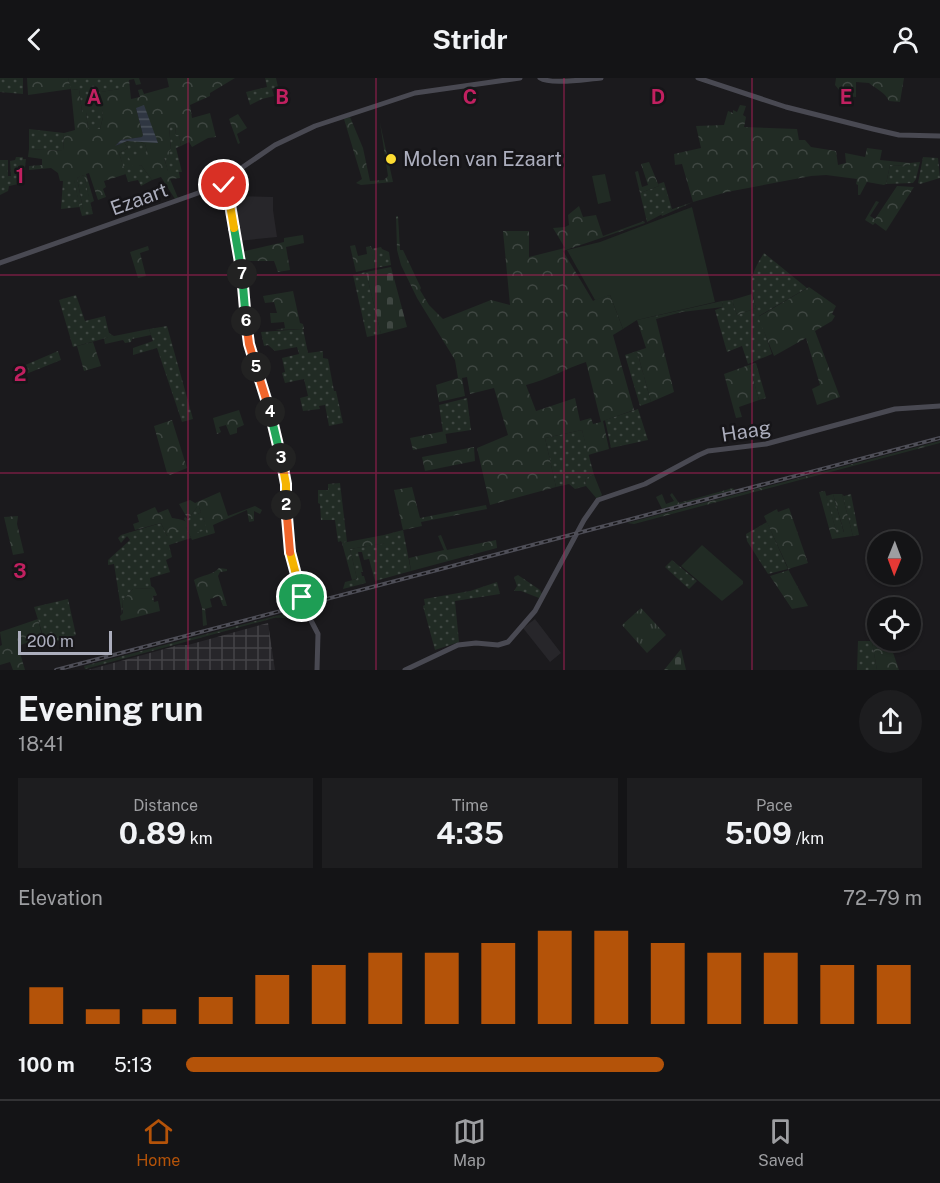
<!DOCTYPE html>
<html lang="en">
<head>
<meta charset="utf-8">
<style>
	body { margin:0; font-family:"Public Sans",sans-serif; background:#1d1d1f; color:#f1f3f6; height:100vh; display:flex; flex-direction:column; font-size:22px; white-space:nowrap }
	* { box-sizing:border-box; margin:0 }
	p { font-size:20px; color:#9d9ea1 }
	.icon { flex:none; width:33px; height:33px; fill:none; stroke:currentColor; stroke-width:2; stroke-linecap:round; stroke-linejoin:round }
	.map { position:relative; height:592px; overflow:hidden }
	.panel { display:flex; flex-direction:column; background:#141416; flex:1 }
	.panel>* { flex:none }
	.needle { width:39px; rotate:181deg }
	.buttons { position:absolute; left:867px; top:453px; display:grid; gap:12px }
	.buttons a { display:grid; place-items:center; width:54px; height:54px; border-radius:50%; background:#141416; box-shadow:0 2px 4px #0004,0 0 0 2px #333335; font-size:30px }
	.scale { position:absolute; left:18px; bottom:15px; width:94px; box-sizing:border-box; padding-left:6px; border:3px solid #acaebd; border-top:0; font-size:16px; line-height:21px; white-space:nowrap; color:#acaebd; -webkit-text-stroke:4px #161518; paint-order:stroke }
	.pin { position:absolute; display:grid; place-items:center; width:51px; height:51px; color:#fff; margin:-26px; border:3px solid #fff; border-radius:50%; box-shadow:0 2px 6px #0007 }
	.km { position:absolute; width:30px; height:30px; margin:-15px; border-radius:50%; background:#222; color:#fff; font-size:16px; line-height:30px; text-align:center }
	.round { display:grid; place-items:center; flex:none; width:63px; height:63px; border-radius:32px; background:#1d1d1f }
	.overview { display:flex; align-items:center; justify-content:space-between; height:102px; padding:0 18px }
	h1 { font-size:33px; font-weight:700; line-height:45px }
	.metrics { display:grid; grid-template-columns:repeat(3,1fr); gap:9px; height:102px; padding:6px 18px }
	.metrics div { display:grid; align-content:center; border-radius:0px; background:#1d1d1f; text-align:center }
	.metrics b { font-size:30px; font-weight:700 }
	.metrics small { font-size:16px; font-weight:400 }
	.metrics p { font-size:16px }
	.chart { height:168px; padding:12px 18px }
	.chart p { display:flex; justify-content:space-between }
	.chart svg { width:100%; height:108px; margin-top:6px; stroke:#b45309; stroke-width:6 }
	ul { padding:0 18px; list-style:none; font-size:20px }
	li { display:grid; grid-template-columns:96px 72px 1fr; align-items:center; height:45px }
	li i { height:15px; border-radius:8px; background:#b45309 }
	header { display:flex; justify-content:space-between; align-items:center; height:78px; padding:0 18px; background:#141416; font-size:27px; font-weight:700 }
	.menu { display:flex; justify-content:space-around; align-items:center; height:84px; border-top:2px solid #333335; background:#141416; font-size:16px; color:#9d9ea1 }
	.menu a { display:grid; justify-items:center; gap:3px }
	.menu .selected { color:#b45309 }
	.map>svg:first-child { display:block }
	.built { fill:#27262a }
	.industrial { fill:url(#industrial-grid) }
	.grass { fill:url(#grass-dots) }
	.forest { fill:url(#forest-crowns); fill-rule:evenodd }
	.cemetery { fill:url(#cemetery-stones) }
	.park { fill:url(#park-tufts) }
	.pitch { fill:#212b24 }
	.water { fill:url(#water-rules) }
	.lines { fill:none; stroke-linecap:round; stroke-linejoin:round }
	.secondary { stroke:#494952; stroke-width:5 }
	.rail-casing { stroke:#4e4e57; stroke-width:4 }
	.rail { stroke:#161518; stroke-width:1.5; stroke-dasharray:4.5; stroke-linecap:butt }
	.split-1-casing { stroke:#fff; stroke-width:12 }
	.split-2-casing { stroke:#fff; stroke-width:12 }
	.split-3-casing { stroke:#fff; stroke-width:12 }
	.split-4-casing { stroke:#fff; stroke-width:12 }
	.split-5-casing { stroke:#fff; stroke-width:12 }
	.split-6-casing { stroke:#fff; stroke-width:12 }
	.split-7-casing { stroke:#fff; stroke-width:12 }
	.split-8-casing { stroke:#fff; stroke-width:12 }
	.split-9-casing { stroke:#fff; stroke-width:12 }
	.split-1 { stroke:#f5b400; stroke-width:8 }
	.split-2 { stroke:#f0652b; stroke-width:8 }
	.split-3 { stroke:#f5b400; stroke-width:8 }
	.split-4 { stroke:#22a559; stroke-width:8 }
	.split-5 { stroke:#f0652b; stroke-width:8 }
	.split-6 { stroke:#f0652b; stroke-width:8 }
	.split-7 { stroke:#22a559; stroke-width:8 }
	.split-8 { stroke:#22a559; stroke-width:8 }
	.split-9 { stroke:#f5b400; stroke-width:8 }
	.grid { fill:none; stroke:#c12060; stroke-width:1.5; stroke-opacity:0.55 }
	.poi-dot { fill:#fddc32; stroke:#161518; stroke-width:2 }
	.labels { text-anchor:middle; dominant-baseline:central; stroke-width:5; stroke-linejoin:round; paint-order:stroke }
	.poi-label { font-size:20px; fill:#acaebd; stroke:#161518; text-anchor:start }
	.street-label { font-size:20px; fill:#acaebd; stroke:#161518 }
	.grid-label { font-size:20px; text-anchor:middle; font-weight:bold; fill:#c12060; stroke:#161518; stroke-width:5; stroke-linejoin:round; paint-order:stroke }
</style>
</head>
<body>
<header><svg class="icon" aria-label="back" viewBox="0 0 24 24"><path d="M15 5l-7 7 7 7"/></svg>Stridr<svg class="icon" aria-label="person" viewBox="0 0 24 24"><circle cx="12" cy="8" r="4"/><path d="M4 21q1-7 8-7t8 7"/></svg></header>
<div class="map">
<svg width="940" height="592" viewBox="0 0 940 592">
	<defs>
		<pattern id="industrial-grid" width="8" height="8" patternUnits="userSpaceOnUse" patternTransform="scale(1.5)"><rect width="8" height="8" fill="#27262a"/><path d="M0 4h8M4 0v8" fill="none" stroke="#444347"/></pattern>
		<pattern id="grass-dots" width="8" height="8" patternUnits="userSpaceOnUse" patternTransform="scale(1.5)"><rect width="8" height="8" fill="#212b24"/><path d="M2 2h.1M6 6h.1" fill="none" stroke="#3f4742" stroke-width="1.8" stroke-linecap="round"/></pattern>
		<pattern id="forest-crowns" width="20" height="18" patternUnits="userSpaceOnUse" patternTransform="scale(1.5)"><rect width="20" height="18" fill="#212b24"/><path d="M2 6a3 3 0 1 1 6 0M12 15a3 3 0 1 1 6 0" fill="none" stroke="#3f4742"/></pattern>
		<pattern id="cemetery-stones" width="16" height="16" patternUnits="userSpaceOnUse" patternTransform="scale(1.5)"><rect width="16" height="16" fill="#212b24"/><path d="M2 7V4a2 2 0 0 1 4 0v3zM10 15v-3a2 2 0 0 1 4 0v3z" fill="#3f4742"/></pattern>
		<pattern id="park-tufts" width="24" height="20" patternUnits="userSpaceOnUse" patternTransform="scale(1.5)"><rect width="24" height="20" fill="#212b24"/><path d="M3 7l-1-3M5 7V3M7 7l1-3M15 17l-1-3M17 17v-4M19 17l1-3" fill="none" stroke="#3f4742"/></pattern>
		<pattern id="water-rules" width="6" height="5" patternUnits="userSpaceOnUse" patternTransform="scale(1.5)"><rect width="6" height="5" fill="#2f3642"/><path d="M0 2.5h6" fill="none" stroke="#4a515b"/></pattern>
	</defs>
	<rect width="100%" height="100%" fill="#1b1a1d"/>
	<!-- built -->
	<path class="built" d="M230,118L273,119V132L277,159L238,163Z
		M535,541L561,575L550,584L523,550Z"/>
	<!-- industrial -->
	<path class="industrial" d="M268,545L275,592H88L179,567H188Z"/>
	<!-- grass -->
	<path class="grass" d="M0,0H23V16L0,14Z
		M68,0H120V11L101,14L103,39L100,51H88L86,34H82L79,11L71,12Z
		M265,0H276L278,9L272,11L274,18L262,21L250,27L246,14L267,9Z
		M175,46L176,57L179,56L181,68L176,70L182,94H168L164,79L169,78V72L171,71L169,48Z
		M29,51L64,55L63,73L29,71Z
		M136,62L145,66L147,73L134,89L141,87L152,102L141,108L138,102L128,104L119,75L128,70L124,64Z
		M16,79H23V81H26L23,105L9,108L8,113L0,117V82H8V98H11L10,83L15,82Z
		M923,79L938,80L940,100L920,106L918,105Z
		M920,84L916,101L913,105L886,106L890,87L909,88L910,85Z
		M84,97L93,136L82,138L80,131H83L77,100Z
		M74,101L80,129L61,131L63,103Z
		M664,104L672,131L647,144L640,115L659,108L658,106Z
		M381,169L382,171L389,174L391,187L375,190L371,171Z
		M764,175L807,210L759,238L772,276L748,286L742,268L727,274L715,232L723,229L722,223L732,222L737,237L756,230C749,204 750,197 764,175Z
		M366,194L381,256L367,259L353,197Z
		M76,217L85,243L105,238L109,255L112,257L110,259L73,269L59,222Z
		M167,248L193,341L182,344L157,270L133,277V270L153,263L149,251Z
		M303,251L308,275L323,273V280L328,281L334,313H336L343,345L329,348L325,327L319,328L320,331L303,333L300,320L308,318L304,301L285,305L282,295L285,294L282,280L299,276L297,269L275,273L268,267L264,268L261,254Z
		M58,273L61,282L26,296L23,288Z
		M637,273L651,324L640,328L625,277Z
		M756,285L766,320L759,322L749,287Z
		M467,320L471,352L445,356L443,354L439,327Z
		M638,331L648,362L611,370L605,342Z
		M582,352L594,397L585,400L586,408L575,411L569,406L556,409L545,360Z
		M340,405L347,464L342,465L341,463L338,464L335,442H321L320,426L318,425V412H328V406Z
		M833,416L844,455L837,456L826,418Z
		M842,416L844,418L851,416L859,457L853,458Z
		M197,429H199L201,434L198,436L203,439L208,452L194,456L184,441L185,439L188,441Z
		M767,444L788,491L768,496L747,463L746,456Z
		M161,445L167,458L173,453L186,449L191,460L169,467L172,479L166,482L170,494L150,500L151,508L154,510L133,511L123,522L122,537L114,486L108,487V482L130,462L127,458L121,465L118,460L121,457Z
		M403,452L411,493L375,503L369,481L364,482L362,474H358L363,494H361L362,498H364L366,505L343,511L345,504L357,501L350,471L385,465L384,457Z
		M672,482L697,503L689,511L665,489Z
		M518,497L540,512L542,516L539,520L521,513H514L517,508L514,499Z
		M497,504L500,516L455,523L459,564L435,572L423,528L425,527L424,521L470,513Z
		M68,521L76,557L46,567L34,529Z
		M302,531L303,534C298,544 285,539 274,540L85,591L84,588Z
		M870,536H877V562L872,564L877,592H857L858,563H870Z"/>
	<!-- forest -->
	<path class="forest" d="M27,0H68L71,11L28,17Z
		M120,0H139L141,6L136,7L134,1L129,2L131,21L140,19L138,12L142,11L144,16L169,9L167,0H235L210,15V18L190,27L192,40L210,35L216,59L208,60L192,69L189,64L181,68L179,57H176L175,47L169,48L171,72L169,73L170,78L164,80L168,93L179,94L180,100L170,101L178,120L175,121L161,99L152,102L141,87L134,90L128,78L130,77L134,82L147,73L145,66L136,62L158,64L136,30L143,57L142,59L121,62L115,68L124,64L128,70L119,75L126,96L104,103L106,109L103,111L106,119L98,122L89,95L86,96L94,123L90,125L84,97L77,100L83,131H80L74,102L70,103H60L58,95L51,90L29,92V88L42,87V81L28,79L29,71L63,73L64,55L75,52L71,12L79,11L82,34H86L88,51H100L103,39L100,14L120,11Z
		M836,0H904L900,24L889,23C885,14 876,11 869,5L856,4V19L844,18L835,7Z
		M740,27L746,28L743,37L746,39L744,49L797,51L799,62H805L811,69L836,73L838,87L846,85L845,75L865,79L867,70L882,72L880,82L910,85V88L890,87L886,106L884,107L867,104L860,117H858V107L856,106L857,101L826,97L811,98L727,114L693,124L662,138L661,135L693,124L682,86L675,87L674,76L701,70L696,48L724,47L728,33L733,35V32L737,34Z
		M238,36L247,50L237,56L240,65L238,66L229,41Z
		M350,39L363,70L370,103L384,102L388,98L380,45L393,104L361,107L356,105L362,101L344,41Z
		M649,84L659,108L640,115L635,94L638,93L642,109L648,107L641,86Z
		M897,108L914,109L886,153L875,145L873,147L865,142L876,123L879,124L870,138L875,141Z
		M579,128L583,139L596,137L603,158L644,143L645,145L563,173L593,223L600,219L610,217L623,251L613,257L634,332L603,343L609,371L588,377L582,352L545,360L556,409L490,427L477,370L508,357L494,310L470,316L467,299L462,300L465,318L439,324L436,307L458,300L455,282L417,220L401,187L397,172L396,138H398L400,172H403L421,210L420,212L429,227L443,241L491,222L510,227L503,153H529V179L565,170L553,150L565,149L569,147L568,137ZM586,284L601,344L593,346L591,340L580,343L575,320L536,333L526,307C547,302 565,291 586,284Z
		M303,157L304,165L286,169L290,192L278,194L274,183H249L251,198L245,199L241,174L284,164V160Z
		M355,167L358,178L367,176L366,169L371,168L375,190L356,194L350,168Z
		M148,168L149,172L140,175L146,198L138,200L130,174Z
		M809,209L836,228L832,236L835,238L832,243L815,253L840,319L817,327L812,311L820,307L806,260L774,278L758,239Z
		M293,213L300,245L303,246L304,251L275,252L285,250L284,244L271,245L270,235H277L274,224L265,225L263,218Z
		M752,216L756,230L737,237L732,222Z
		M722,223L723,229L682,234L656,241L674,314L651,324L637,273L646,270L637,242Z
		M93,264L101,288L84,293L77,268Z
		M749,287L759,322L739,329L742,339L736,340L724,296Z
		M239,332L244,347L237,350V355L230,357L226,347L219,349L221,354L217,356L213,340Z
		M172,342L187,390L170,397L167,395L154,348Z
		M445,353L447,365L413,372L410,360Z
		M940,363V365L634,446L627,445Z
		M474,369L475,383L425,393L422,379Z
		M594,397L602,417L597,421L586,408L585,400Z
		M412,409L420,440L486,427L487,431L421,444L422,448L403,452L394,412Z
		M733,410L734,412L662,431L656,419L662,416L666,426L674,423L670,417L672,415L679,425Z
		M825,413L837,456L844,454L833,416H842L853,458L832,461L819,414Z
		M220,414L228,438L255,428L262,432L260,436L254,433V443L249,444L247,432L213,447L215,455L192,462L186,449L182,454L178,452L167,458L161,445L135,452L133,446L139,444L137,437L155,429L158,435L168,431L172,440C185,442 190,443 194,455L207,452L203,439L199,440L198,436L201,434L199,429H197L188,441L179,426L190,422L195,425Z
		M789,430L808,485L788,491L808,528L792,531L770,498L789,492L764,438L777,431L778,434Z
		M18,438L17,446L24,475L13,477L4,439Z
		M384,457L386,465L350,471L357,501L352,502L342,465Z
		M441,457L447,472L496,462L497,470L411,493L409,480L444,472L438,458Z
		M219,490L227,491V493L220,494L218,498L227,528H223L219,518L210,521L212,529L205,531L207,547L203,548L202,530L194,502C202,497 213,497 219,490Z
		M154,510L157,517L153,518L154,524L158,523L160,533L121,543L120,538L123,535V522L133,511Z
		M38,541L44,565L31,569L29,564L18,568L25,592H13L10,584L0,587V568L2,567L0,554Z
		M878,562L889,563L899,592H877L872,564Z"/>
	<!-- cemetery -->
	<path class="cemetery" d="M391,189L407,249L381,256L366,194Z
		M681,571L686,592H664Z"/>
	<!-- park -->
	<path class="park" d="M149,251L151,257L132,261L131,264L125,265L123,262L105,266L104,261L112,257L114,258Z
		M641,530L666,557L647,575L622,547Z"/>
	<!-- pitch -->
	<path class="pitch" d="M605,96L611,123L598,126L592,98Z
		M692,129L715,224L637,242L623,251L610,217L595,222L567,172L600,164Z
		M702,467L743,503V506L722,523L681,488Z"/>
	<!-- water -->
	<path class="water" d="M144,27L158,65L127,63L115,68L121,62L142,59L143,57L136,30Z"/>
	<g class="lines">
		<!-- secondary -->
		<path class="secondary" d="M540,0C551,7 586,1 601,0
			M698,0L786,29L873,51L899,57L940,58
			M221,104L228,115L240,183L249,266L270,331L284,394L287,458L291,477L304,529L318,556L317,592
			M0,185L201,114L221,104L275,67L315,48L415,15L520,0
			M405,592L458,567L476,565L498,567L508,564L535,533L584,442L598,422L645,406L699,377L708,373L766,366L895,331L940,328"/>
		<!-- rail casing -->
		<g class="rail-casing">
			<path id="rail" d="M56,592L940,360"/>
		</g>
		<!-- rail -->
		<use href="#rail" class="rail"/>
	</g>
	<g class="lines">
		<!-- split-1 casing -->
		<g class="split-1-casing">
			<path id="split-1" d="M290,474L302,519"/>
		</g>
		<!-- split-2 casing -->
		<g class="split-2-casing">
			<path id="split-2" d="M286,427L290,474"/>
		</g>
		<!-- split-3 casing -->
		<g class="split-3-casing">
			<path id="split-3" d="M281,380L286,406V427"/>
		</g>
		<!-- split-4 casing -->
		<g class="split-4-casing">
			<path id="split-4" d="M270,334L281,380"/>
		</g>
		<!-- split-5 casing -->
		<g class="split-5-casing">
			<path id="split-5" d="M256,289L270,334"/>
		</g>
		<!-- split-6 casing -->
		<g class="split-6-casing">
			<path id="split-6" d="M246,243L249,266L256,289"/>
		</g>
		<!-- split-7 casing -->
		<g class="split-7-casing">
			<path id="split-7" d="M242,196L246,243"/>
		</g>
		<!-- split-8 casing -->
		<g class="split-8-casing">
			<path id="split-8" d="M234,150L242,196"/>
		</g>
		<!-- split-9 casing -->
		<g class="split-9-casing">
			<path id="split-9" d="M224,107L228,115L234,150"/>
		</g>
		<!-- split-1 -->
		<use href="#split-1" class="split-1"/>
		<!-- split-2 -->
		<use href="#split-2" class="split-2"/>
		<!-- split-3 -->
		<use href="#split-3" class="split-3"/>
		<!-- split-4 -->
		<use href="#split-4" class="split-4"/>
		<!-- split-5 -->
		<use href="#split-5" class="split-5"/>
		<!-- split-6 -->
		<use href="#split-6" class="split-6"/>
		<!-- split-7 -->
		<use href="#split-7" class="split-7"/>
		<!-- split-8 -->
		<use href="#split-8" class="split-8"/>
		<!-- split-9 -->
		<use href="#split-9" class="split-9"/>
	</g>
	<!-- grid -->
	<path class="grid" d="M188,0V592M376,0V592M564,0V592M752,0V592M0,197H940M0,395H940"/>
	<!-- markers -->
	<circle class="poi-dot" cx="391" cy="81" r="6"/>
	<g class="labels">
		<!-- poi labels -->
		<g class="poi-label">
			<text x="403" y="81">Molen van Ezaart</text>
		</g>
		<!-- street labels -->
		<g class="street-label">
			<text transform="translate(139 121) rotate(-20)">Ezaart</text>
			<text transform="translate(746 353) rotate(-9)">Haag</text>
		</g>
	</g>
	<g class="grid-label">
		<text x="94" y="26">A</text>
		<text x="282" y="26">B</text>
		<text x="470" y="26">C</text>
		<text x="658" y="26">D</text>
		<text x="846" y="26">E</text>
		<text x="20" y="105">1</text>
		<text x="20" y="303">2</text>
		<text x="20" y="500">3</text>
	</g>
</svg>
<div class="buttons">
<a><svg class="needle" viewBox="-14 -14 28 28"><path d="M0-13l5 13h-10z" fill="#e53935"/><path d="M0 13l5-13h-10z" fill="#9d9ea1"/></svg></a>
<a><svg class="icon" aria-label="locate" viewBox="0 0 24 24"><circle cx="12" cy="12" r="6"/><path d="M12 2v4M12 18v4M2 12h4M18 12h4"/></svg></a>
</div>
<div class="scale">200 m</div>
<div class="pin" style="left:302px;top:519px;background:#1e9e55"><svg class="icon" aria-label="arrive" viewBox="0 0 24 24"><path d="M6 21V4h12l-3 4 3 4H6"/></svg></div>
<div class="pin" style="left:224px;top:107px;background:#d93025"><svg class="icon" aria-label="check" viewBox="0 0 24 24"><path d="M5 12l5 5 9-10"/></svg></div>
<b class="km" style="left:286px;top:427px">2</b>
<b class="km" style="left:281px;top:380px">3</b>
<b class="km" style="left:270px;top:334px">4</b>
<b class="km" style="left:256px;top:289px">5</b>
<b class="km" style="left:246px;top:243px">6</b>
<b class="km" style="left:242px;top:196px">7</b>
</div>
<section class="panel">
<div class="overview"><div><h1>Evening run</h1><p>18:41</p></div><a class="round"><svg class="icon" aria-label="share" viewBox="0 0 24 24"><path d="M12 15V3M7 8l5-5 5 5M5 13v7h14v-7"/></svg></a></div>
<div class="metrics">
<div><p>Distance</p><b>0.89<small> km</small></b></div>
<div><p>Time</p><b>4:35</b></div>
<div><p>Pace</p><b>5:09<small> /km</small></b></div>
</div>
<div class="chart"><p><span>Elevation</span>72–79 m</p>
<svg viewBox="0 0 160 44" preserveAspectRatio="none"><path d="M5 44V29M15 44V38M25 44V38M35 44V33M45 44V24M55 44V20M65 44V15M75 44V15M85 44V11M95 44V6M105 44V6M115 44V11M125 44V15M135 44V15M145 44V20M155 44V20"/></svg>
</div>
<ul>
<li><b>100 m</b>5:13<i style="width:65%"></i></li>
</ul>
</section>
<nav class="menu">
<a class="selected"><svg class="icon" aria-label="home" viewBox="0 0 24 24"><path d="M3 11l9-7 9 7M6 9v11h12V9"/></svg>Home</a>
<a><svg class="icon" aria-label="map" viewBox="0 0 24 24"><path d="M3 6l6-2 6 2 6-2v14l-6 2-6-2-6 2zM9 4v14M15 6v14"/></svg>Map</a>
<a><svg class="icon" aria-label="saved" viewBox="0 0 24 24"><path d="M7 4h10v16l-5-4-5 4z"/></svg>Saved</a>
</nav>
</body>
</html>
